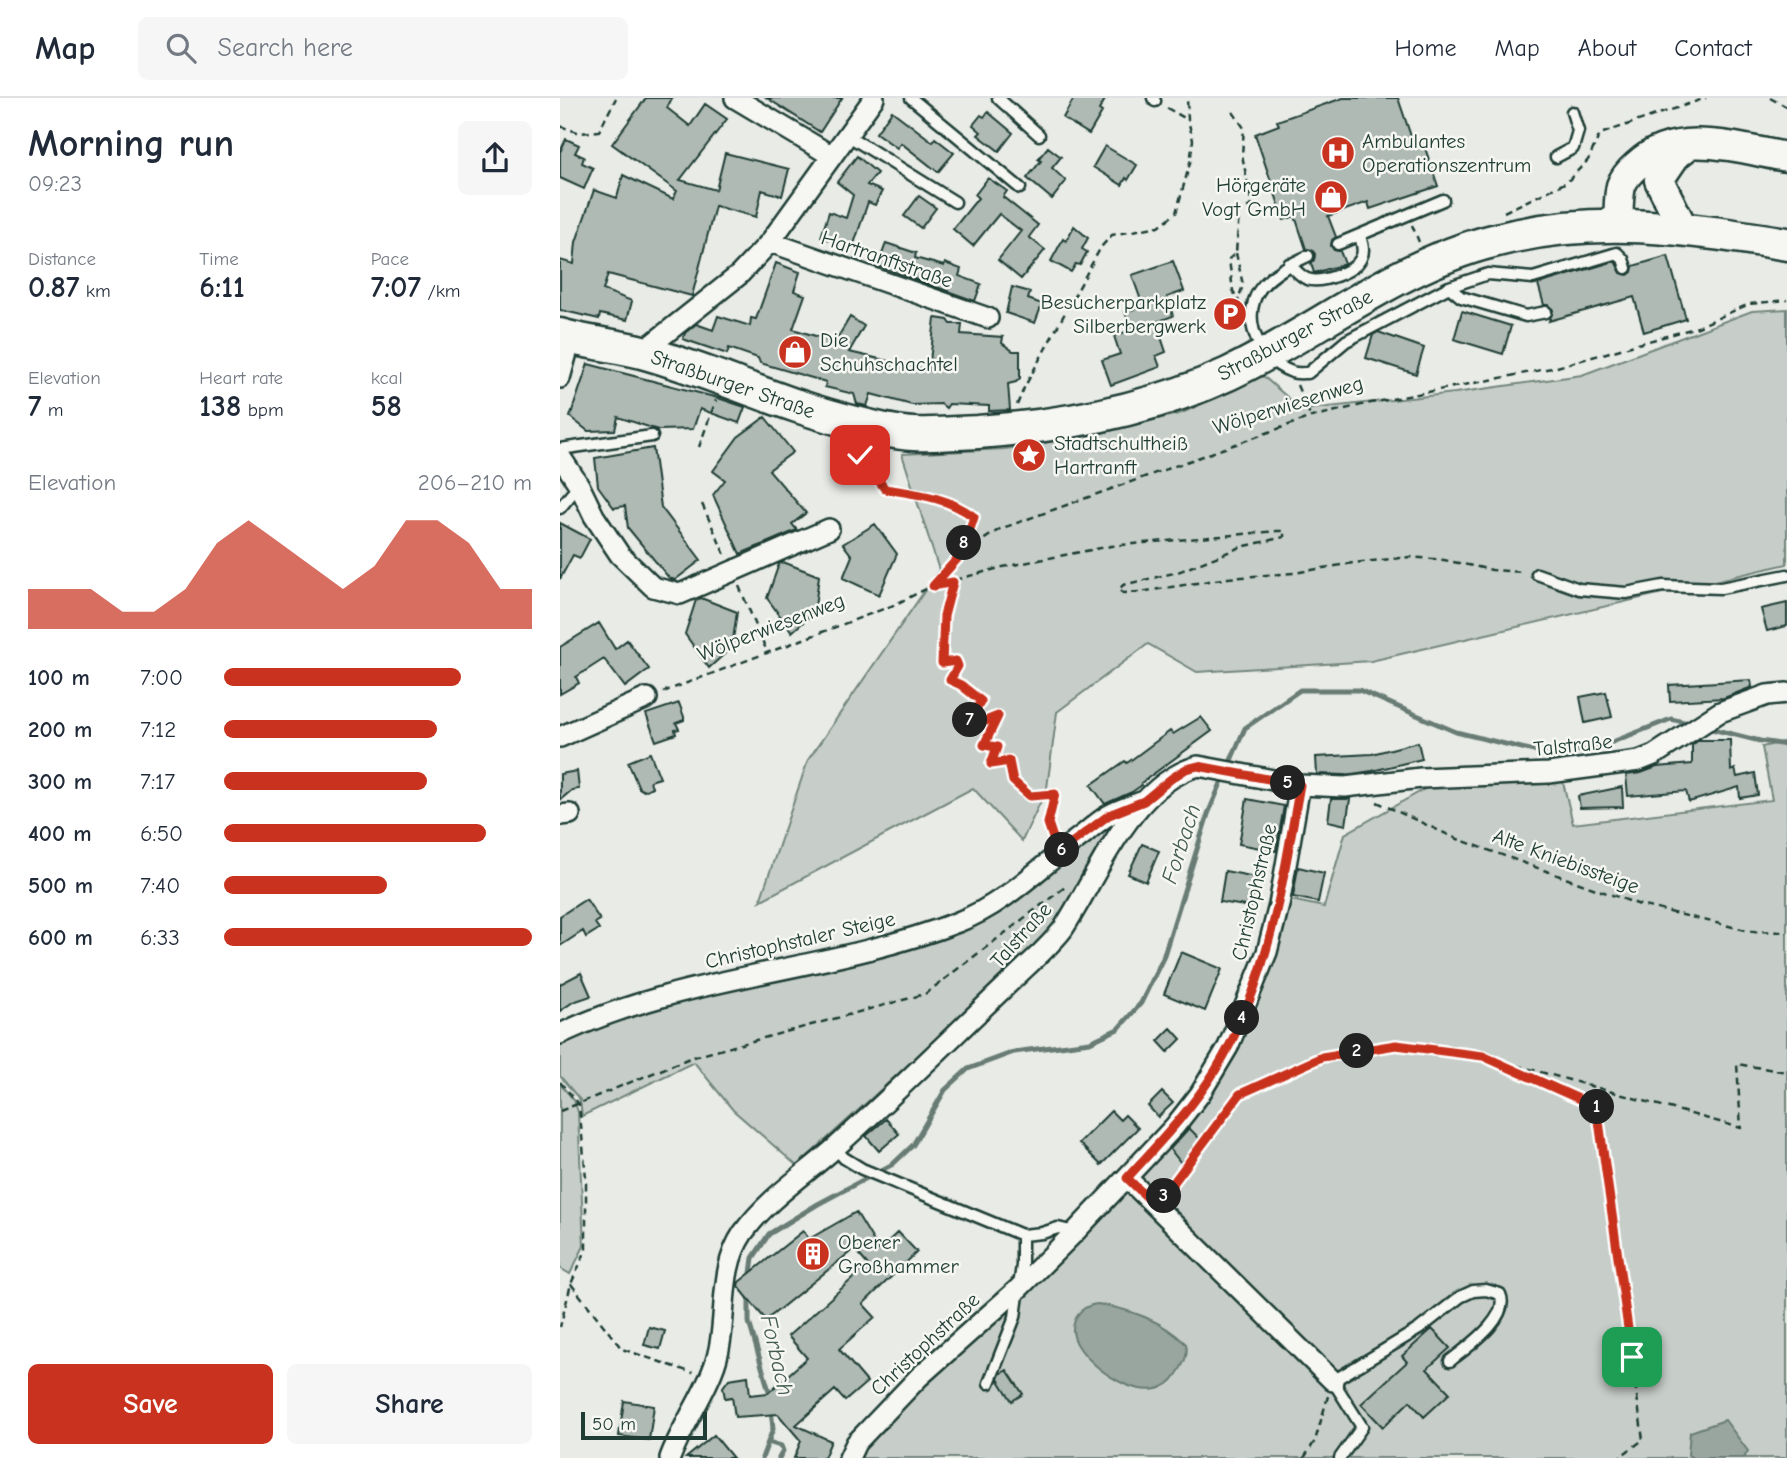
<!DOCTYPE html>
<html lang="en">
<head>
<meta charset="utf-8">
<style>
	body { margin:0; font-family:"Comic Neue",sans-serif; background:#f6f6f7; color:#1f2937; height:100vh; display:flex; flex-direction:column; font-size:26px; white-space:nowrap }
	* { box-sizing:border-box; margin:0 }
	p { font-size:23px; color:#747a83 }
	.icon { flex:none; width:38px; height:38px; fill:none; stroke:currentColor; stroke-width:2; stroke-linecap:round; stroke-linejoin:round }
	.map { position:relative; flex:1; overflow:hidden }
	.panel { display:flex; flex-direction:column; background:#fff; width:560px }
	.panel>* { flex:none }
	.scale { position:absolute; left:21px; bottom:18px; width:126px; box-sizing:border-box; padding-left:7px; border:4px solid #1f3d34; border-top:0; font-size:19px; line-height:24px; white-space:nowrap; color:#1f3d34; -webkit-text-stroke:5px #f6f6f2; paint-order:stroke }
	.pin { position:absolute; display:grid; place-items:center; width:60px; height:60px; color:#fff; margin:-30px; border-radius:14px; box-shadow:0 4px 10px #0006 }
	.km { position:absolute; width:35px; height:35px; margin:-18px; border-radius:50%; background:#222; color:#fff; font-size:19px; line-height:35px; text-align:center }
	.round { display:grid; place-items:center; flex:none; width:74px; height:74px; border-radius:10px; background:#f6f6f7 }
	.headline { display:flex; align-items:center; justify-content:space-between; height:119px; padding:0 28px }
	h1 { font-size:38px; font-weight:600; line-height:52px }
	.figures { display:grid; grid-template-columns:repeat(3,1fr); gap:10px; height:119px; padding:7px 28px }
	.figures div { display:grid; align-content:center }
	.figures b { font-size:30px; font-weight:600 }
	.figures small { font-size:19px; font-weight:400 }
	.figures p { font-size:19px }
	.chart { height:196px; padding:14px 28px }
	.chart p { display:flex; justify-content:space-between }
	.chart svg { width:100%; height:126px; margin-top:7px; fill:#c8321e; opacity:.7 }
	.primary-button { display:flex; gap:14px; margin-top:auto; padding:14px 28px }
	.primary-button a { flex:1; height:80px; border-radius:10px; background:#c8321e; color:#fff; font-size:28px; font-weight:600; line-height:80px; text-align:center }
	.primary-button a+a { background:#f6f6f7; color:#1f2937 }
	ul { padding:0 28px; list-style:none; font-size:23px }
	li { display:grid; grid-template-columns:112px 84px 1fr; align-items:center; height:52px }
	li i { height:18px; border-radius:9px; background:#c8321e }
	header { display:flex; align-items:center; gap:42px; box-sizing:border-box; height:98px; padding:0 35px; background:#fff; border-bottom:2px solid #e0e1e3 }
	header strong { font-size:33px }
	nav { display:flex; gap:38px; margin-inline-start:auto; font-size:24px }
	.search { width:490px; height:63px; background:#f6f6f7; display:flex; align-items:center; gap:18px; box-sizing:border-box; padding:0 24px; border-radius:10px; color:#747a83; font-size:26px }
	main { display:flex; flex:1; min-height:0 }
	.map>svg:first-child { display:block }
	.green { fill:#c7cec9; stroke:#73867e; stroke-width:2 }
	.water { fill:#99a6a0; stroke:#687c75; stroke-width:2 }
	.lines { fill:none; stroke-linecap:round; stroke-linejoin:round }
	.stream { stroke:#687c75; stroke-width:5 }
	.building { fill:#b0bab5; stroke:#1f3d34; stroke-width:2 }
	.lane-casing { stroke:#1f3d34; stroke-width:15 }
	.street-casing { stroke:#1f3d34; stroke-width:24 }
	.secondary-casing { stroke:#1f3d34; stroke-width:33 }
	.primary-casing { stroke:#1f3d34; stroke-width:37 }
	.path { stroke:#1f3d34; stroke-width:2.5; stroke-dasharray:7 5; stroke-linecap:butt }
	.lane { stroke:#f6f6f2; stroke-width:10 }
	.street { stroke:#f6f6f2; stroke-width:19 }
	.secondary { stroke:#f6f6f2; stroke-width:28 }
	.primary { stroke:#f6f6f2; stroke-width:32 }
	.route-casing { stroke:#fff; stroke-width:14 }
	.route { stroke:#c8321e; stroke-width:9 }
	.labels { text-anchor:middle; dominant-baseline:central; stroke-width:5; stroke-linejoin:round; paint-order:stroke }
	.poi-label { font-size:21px; fill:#1f3d34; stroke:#f6f6f2; text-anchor:start }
	.street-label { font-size:21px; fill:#1f3d34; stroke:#f6f6f2 }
	.water-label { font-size:23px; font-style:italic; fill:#445c54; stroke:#f6f6f2 }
</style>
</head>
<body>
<header>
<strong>Map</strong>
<div class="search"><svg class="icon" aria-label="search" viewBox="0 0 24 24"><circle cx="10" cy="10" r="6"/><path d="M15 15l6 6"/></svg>Search here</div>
<nav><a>Home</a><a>Map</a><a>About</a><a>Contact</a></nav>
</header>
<main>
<section class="panel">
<div class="headline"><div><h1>Morning run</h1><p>09:23</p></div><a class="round"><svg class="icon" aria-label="share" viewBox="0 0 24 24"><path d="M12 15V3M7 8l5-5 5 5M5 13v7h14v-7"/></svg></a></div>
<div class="figures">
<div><p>Distance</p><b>0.87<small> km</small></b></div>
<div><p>Time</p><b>6:11</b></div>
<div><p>Pace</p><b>7:07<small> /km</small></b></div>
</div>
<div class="figures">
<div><p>Elevation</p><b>7<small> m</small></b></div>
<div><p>Heart rate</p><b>138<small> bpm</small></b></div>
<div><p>kcal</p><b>58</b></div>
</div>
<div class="chart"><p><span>Elevation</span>206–210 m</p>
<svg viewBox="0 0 160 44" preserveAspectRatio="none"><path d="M0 44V30L10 30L20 30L30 38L40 38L50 30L60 14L70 6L80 14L90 22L100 30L110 22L120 6L130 6L140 14L150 30L160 30V44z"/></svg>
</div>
<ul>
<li><b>100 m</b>7:00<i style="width:77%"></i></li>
<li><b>200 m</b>7:12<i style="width:69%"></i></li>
<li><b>300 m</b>7:17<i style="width:66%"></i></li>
<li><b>400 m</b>6:50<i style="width:85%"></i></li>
<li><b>500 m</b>7:40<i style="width:53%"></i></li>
<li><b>600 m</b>6:33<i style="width:100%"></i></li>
</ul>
<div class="primary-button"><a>Save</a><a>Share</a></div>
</section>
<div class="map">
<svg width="1227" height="1360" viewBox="0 0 1227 1360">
	<rect width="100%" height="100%" fill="#e9ebe7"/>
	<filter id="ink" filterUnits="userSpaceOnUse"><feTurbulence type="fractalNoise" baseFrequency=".0143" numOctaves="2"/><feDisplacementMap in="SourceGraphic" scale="14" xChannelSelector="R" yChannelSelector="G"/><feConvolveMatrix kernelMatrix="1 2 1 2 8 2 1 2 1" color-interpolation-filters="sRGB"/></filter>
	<g filter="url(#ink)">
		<!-- green -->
		<path class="green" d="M1227,211V466L811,563L637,574L588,546L497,614L487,690L462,743L413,690L200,803L248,662L379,472L342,356L445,351L534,337L622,315L703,278L742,312L895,295L1022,277L1192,213Z
			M1227,643V1360H280L547,1098L628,1006L677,930L717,799L764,809L785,736L872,687L1002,680L1013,726L1212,702L1202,649Z
			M547,724L553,729L497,825L474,852L237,1068L173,1012L134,964L22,1018L20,1002L0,978V944L88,905L398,831Z
			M0,986L14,1002L18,1014L24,1148L10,1176L0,1170Z"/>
		<!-- water -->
		<path class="water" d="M538,1206C572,1212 601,1222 626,1246C629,1257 623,1267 617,1276C593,1314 536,1275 519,1249C506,1230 516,1208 538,1206Z
			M1165,1322L1188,1353L1184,1360H1133L1128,1357L1130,1334Z"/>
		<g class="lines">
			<!-- stream -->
			<path class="stream" d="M1148,630L1200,643L1227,647
				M668,669L685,630L740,592H799L896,634L978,654L1032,652L1111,621L1132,626
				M191,1175L193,1160L209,1136L258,1106L333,1066L353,1047L385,992L408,971L454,954L530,944L558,931L581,905L603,860L648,716L664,678
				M189,1201V1224L211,1300
				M208,1344L221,1348L223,1353L219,1360
				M202,1360L213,1331L211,1310"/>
		</g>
		<!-- building -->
		<path class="building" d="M86,0H112L107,10L130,28L145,6L167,21L120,82L156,92L165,55L229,71L222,98L202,92L196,119L155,108L132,198L48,176L43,192L72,203L67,222L40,216L39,221L0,212V162L14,166L16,144L34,92L57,100L63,77L113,101L117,93L52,46Z
			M207,0H282L260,34Z
			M514,0H546L539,12L542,14L529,36L503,20Z
			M783,0H838L855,50L864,47L878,88L810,111L808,104L768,118L776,139L772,142L771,148L774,152L780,153L785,166L754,175L751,165L754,162L755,156L752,152L746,151L735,118L724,122L695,36L719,27L717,23Z
			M332,13L373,44L375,40L394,55L378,74L341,45L337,50L316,35Z
			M428,14L453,35L439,53L418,37L421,34L413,27L421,17L424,19Z
			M6,41L19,47L15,55L24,59L22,65L33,70L24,91L0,80V54Z
			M545,48L577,67L568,82L566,80L562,87L533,69Z
			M488,49L501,59L492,70L506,83L492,101L467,80L481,63L478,61Z
			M297,58L317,75L307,87L322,93L315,107L308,104L293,149L261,139L269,114L286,120L293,97L277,84Z
			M428,80L447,93L443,99L478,127L469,139L485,152L461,181L438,162L461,133L439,116L413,148L393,131L418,100L415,97Z
			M359,98L376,110L361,130L344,118Z
			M514,128L528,140L522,151L527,154L520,167L516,166L511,174L491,163L503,141L506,143Z
			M326,145L356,155L355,160L384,168L385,165L401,171L399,178L421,186L415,203L318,168Z
			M1108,158L1126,221L1084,234L1074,199L989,223L993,212L989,207H984L978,186L1055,163L1061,175L1068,177L1072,174L1073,168Z
			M613,163L624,193L607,199L613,218L596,224L606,254L596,258L600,269L551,287L542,262L560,256L554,238L572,232L565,214L583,208L572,177Z
			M216,165L240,174L234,193L245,197L233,231L275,244L290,219L304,228L289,254L369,272L375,220L388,222L391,226H402L401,236L443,239L442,245L453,253H460V280L456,284L448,286L450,312L429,313V308L389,306L386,310L381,306L352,307L311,296L307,308L297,306L294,296L265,289L266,284L200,265L198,260L169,250L167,256L123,241L125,235L136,226L153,232L158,218L190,228L191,220L196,221Z
			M452,189L470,194L468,201L482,206L475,225L446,215Z
			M902,213L951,228L943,256L894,241Z
			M818,234L864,250L856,276L806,260L813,237Z
			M28,266L158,300L185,309L179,325L140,311L133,331L98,332L58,319L55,332L28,333L10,319Z
			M205,319L233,354L209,372L246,415L232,426L237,432L180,456L153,397L165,382L153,373L178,339Z
			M93,350L101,409L141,462L115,482L109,480L68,430L65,408L54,410L38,388L35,360Z
			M0,425L30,441L20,460L13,457L0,481Z
			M315,426L337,456L319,497L283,480L292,458L283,446Z
			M223,464L259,478L254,517H251L232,534L207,500L219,466Z
			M141,500L177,514L172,549L149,570L125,536L136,502Z
			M1227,505V528L1207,533L1201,511Z
			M39,525L55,551L67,542L89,571L65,589L44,561L16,579L19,585L0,596V549Z
			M1191,582L1192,589L1164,600L1110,603L1109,587Z
			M1046,594L1052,619L1025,625L1020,599Z
			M119,605L124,619V622L116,625L119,631L115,632L116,636L96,643L86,616Z
			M641,619L652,633L581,685L582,687L572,694L545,706L531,687L565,663L567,665L610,633L613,636Z
			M1139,642H1170L1171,673L1175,671L1177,679L1195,675L1198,697L1180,700L1179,689L1129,704L1126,693L1068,698L1066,677L1081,675L1097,669L1132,666V647Z
			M858,644L862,661L812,673L785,677L757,676L756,659L812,656Z
			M90,655L100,680L90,683L92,689L84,693L79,690L68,664Z
			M17,673L19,691L12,692L0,702V676Z
			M1062,689L1063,709L1020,710L1018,698Z
			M687,701L724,708L716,753L679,746Z
			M771,701H790L786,727L768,723Z
			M582,746L599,753L586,784L568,776Z
			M738,769L764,775L758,804L733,799Z
			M665,773L696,779L691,809L660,804Z
			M26,801L40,822L35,825L39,831L26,839L23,833L0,848V818Z
			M621,854L662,871L645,913L604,896Z
			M21,875L31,898L13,904L0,913V886Z
			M611,930L621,941L608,954L598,943Z
			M602,994L613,1005L598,1019L588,1008Z
			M551,1013L560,1022L565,1017L578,1030L541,1067L519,1045Z
			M326,1021L339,1036L319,1053L306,1038Z
			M629,1030L640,1041L621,1065L610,1051Z
			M296,1114L319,1152L338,1134L357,1154L303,1206L315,1219L279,1251L307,1284L285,1303L275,1292L236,1327L271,1343L264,1360H234L241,1343L218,1316L175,1319L172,1299L165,1300L163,1289L169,1281L188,1278L190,1297L208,1295L247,1260L228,1238L308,1167L294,1151L206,1222L178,1188L179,1184L243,1133L249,1141Z
			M89,1229L105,1233L100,1251L84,1247Z
			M872,1231L890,1250L867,1271L890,1295L864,1319L850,1303L823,1329L801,1306L847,1264L842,1258Z
			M447,1272L463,1296L452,1303L438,1281L440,1276Z
			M64,1303L94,1308L89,1342L59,1338Z
			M154,1337L173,1360H126Z"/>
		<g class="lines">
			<!-- lane casing -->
			<g class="lane-casing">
				<path id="lane" d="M351,0L460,90
					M438,0L479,37
					M593,0L595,3
					M287,37L395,104
					M996,59L1013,50L1018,33L1012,14
					M778,146L883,102
					M748,158C730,166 700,182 694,203C685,232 704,264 732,274C736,276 743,275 748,275L786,243L889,189L928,176L973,180L1057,155L1063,161L1066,170
					M729,166C735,171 740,178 747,181C760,186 795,174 801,160C805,153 802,145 800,138
					M889,189L901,199L966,218L986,214
					M0,351L92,338
					M0,410L19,387
					M977,476L1019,491L1066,495L1103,488L1161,490L1227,477
					M275,1050L284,1060L302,1071L462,1137L482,1135L498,1130L515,1134
					M429,1285L455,1219L462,1167V1137
					M780,1360L802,1329L773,1283L859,1231L900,1199L913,1193L926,1192L940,1196C951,1220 906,1250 890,1263"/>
			</g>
			<!-- street casing -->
			<g class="street-casing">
				<path id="street" d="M175,0L272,58
					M210,144L428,220
					M82,254L179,177L210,144L314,0
					M0,280L11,240
					M0,358L19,387L34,418L60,457L93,489L120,496L269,431
					M0,639L87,600
					M0,717L10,716
					M0,936C126,876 269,874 398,824C446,806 483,766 524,736C532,729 540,722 549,717C560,711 573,707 584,703
					M567,1080L773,1283
					M110,1360C121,1330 140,1304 152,1274C171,1230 155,1176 183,1135C208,1100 245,1077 276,1049C346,986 412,919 481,855C489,847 497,839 503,831C538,778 571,687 638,668L740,687L785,689L861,680L989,675L1079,663L1094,657L1160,614L1207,597L1227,595
					M289,1360L296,1345L359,1279L458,1191L515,1134L615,1028L640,996L668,949L707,854L719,807L740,687"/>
			</g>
			<!-- secondary casing -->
			<g class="secondary-casing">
				<path id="secondary" d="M1058,126C1059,114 1058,100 1061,88C1064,79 1070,73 1077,67C1116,29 1179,51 1227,59
					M1123,130L1099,82L1116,57L1130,46"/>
			</g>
			<!-- primary casing -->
			<g class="primary-casing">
				<path id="primary" d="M0,237C27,245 55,247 82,254C155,274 223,308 296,325C315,330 334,335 353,336C375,337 397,335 418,334C503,328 590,312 668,276C757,234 836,167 933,143C1035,116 1125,130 1227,146"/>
			</g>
			<!-- path -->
			<path class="path" d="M1210,0L1227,9
				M607,10L628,22
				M673,14L684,30L682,57L692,107L679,114L676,155L669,161L673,193L679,203
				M0,28L20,35L39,33L56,0
				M944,114L1007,84L1028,62L1040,36L1146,0
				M852,127L859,144
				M676,155L683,187L678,202
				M737,287L751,319
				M457,307L464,290L541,149L552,137L599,128L616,115L630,65L633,42L628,22L627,0
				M139,349L156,302
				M300,357L325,391C356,396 388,398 414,419L406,443L399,452L398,460
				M142,406L165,457
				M393,484L384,518L382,565L396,563L398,568L390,582L401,587L421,603L408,627L438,618L424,647L437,649L431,666L449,662L452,683L470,698L495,696L488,725L492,739
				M179,488L208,556
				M372,488L443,469L551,448L717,433H724V439L681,449L618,474L563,487L559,492L563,495L580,494L668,480L734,475L793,465L850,459L884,462L932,472L964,474
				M103,594L334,507L372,488L406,453L440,431L751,319L806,306L997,269L1138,229L1189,206L1227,202
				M817,704L895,740L1080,807L1190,833L1227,834
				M934,961L1181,1030L1177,966L1227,974
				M0,984L19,1006L26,1080V1152L11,1186L0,1229
				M0,1013L130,960L365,896L505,789
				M606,1094L680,996L762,959L837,947L923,958L1037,1009L1083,1342L1058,1360
				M11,1186L62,1251L133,1275
				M744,1360L755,1343L768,1298"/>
			<!-- lane -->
			<use href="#lane" class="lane"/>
			<!-- street -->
			<use href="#street" class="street"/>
			<!-- secondary -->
			<use href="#secondary" class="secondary"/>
			<!-- primary -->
			<use href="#primary" class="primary"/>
		</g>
	</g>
	<g class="lines" filter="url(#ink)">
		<!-- route casing -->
		<g class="route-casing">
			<path id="route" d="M300,357L325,391C356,396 388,399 414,419L406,443L399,452L398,460L373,488L393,484L384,518L382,565L396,563L398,568L390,582L401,587L421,603L408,626L423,624L438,618L424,647L437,649L431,666L449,663L453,683L470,698L495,696L488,725L498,755L549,717L584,703L612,680L626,671L638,668L740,687C722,786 709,886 655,973C631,1012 598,1046 567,1080L596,1108L680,996L762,959L836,947L923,958L1037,1009L1072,1259"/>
		</g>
		<!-- route -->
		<use href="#route" class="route"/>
	</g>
	<!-- icons -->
	<defs>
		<g id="hospital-disc" transform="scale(1.75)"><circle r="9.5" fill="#c8321e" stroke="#f6f6f2"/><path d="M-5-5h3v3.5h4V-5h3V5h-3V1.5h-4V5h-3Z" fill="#fff"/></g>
		<g id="shop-disc" transform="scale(1.75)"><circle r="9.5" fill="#c8321e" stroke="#f6f6f2"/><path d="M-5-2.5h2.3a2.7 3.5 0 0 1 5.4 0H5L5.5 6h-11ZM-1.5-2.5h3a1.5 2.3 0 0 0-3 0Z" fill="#fff"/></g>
		<g id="parking-disc" transform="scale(1.75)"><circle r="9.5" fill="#c8321e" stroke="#f6f6f2"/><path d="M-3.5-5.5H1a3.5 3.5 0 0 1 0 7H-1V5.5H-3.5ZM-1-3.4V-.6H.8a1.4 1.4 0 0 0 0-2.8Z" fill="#fff"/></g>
		<g id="sight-disc" transform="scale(1.75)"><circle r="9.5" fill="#c8321e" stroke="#f6f6f2"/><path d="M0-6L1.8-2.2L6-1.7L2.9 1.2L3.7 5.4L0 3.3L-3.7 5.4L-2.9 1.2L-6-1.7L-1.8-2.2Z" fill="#fff"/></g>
		<g id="building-disc" transform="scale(1.75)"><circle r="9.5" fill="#c8321e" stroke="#f6f6f2"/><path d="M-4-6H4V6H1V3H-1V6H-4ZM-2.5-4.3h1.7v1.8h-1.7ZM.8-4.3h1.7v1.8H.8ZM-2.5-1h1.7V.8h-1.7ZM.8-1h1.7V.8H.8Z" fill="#fff"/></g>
	</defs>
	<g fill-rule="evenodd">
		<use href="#hospital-disc" x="778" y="55"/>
		<use href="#shop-disc" x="771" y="99"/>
		<use href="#parking-disc" x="670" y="216"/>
		<use href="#shop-disc" x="235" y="254"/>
		<use href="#sight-disc" x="469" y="357"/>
		<use href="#building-disc" x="253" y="1156"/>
	</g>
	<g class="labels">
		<!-- poi labels -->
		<g class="poi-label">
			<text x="802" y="43">Ambulantes<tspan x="802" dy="24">Operationszentrum</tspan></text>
			<text x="746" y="87" text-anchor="end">Hörgeräte<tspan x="746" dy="24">Vogt GmbH</tspan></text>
			<text x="646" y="204" text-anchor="end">Besucherparkplatz<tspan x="646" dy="24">Silberbergwerk</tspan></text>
			<text x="260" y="242">Die<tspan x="260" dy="24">Schuhschachtel</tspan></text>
			<text x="494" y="345">Stadtschultheiß<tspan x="494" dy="24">Hartranft</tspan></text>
			<text x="278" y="1144">Oberer<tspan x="278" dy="24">Großhammer</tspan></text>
		</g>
		<!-- street labels -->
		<g class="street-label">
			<text transform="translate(327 161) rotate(19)">Hartranftstraße</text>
			<text transform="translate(735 237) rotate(-28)">Straßburger Straße</text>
			<text transform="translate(173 286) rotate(19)">Straßburger Straße</text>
			<text transform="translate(728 307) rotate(-17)">Wölperwiesenweg</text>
			<text transform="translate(211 529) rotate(-21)">Wölperwiesenweg</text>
			<text transform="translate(1013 647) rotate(-6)">Talstraße</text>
			<text transform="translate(1006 763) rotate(20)">Alte Kniebissteige</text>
			<text transform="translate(694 794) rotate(-77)">Christophstraße</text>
			<text transform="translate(461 837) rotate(-48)">Talstraße</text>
			<text transform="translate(240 842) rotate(-13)">Christophstaler Steige</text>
			<text transform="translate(365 1246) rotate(-43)">Christophstraße</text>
		</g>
		<!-- water labels -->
		<g class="water-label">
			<text transform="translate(621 746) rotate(-72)">Forbach</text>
			<text transform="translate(217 1257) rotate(77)">Forbach</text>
		</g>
	</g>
</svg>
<div class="scale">50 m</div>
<div class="pin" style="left:1072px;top:1259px;background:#1e9e55"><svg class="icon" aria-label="arrive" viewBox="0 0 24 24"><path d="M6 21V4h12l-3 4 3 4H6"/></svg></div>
<div class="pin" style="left:300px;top:357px;background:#d93025"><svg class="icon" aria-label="check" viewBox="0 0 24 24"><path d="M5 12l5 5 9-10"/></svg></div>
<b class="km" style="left:1037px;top:1009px">1</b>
<b class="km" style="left:797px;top:953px">2</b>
<b class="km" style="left:604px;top:1098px">3</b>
<b class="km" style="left:682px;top:920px">4</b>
<b class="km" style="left:728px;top:685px">5</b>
<b class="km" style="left:502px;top:752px">6</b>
<b class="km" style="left:410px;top:622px">7</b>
<b class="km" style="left:404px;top:445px">8</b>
</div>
</main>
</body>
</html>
